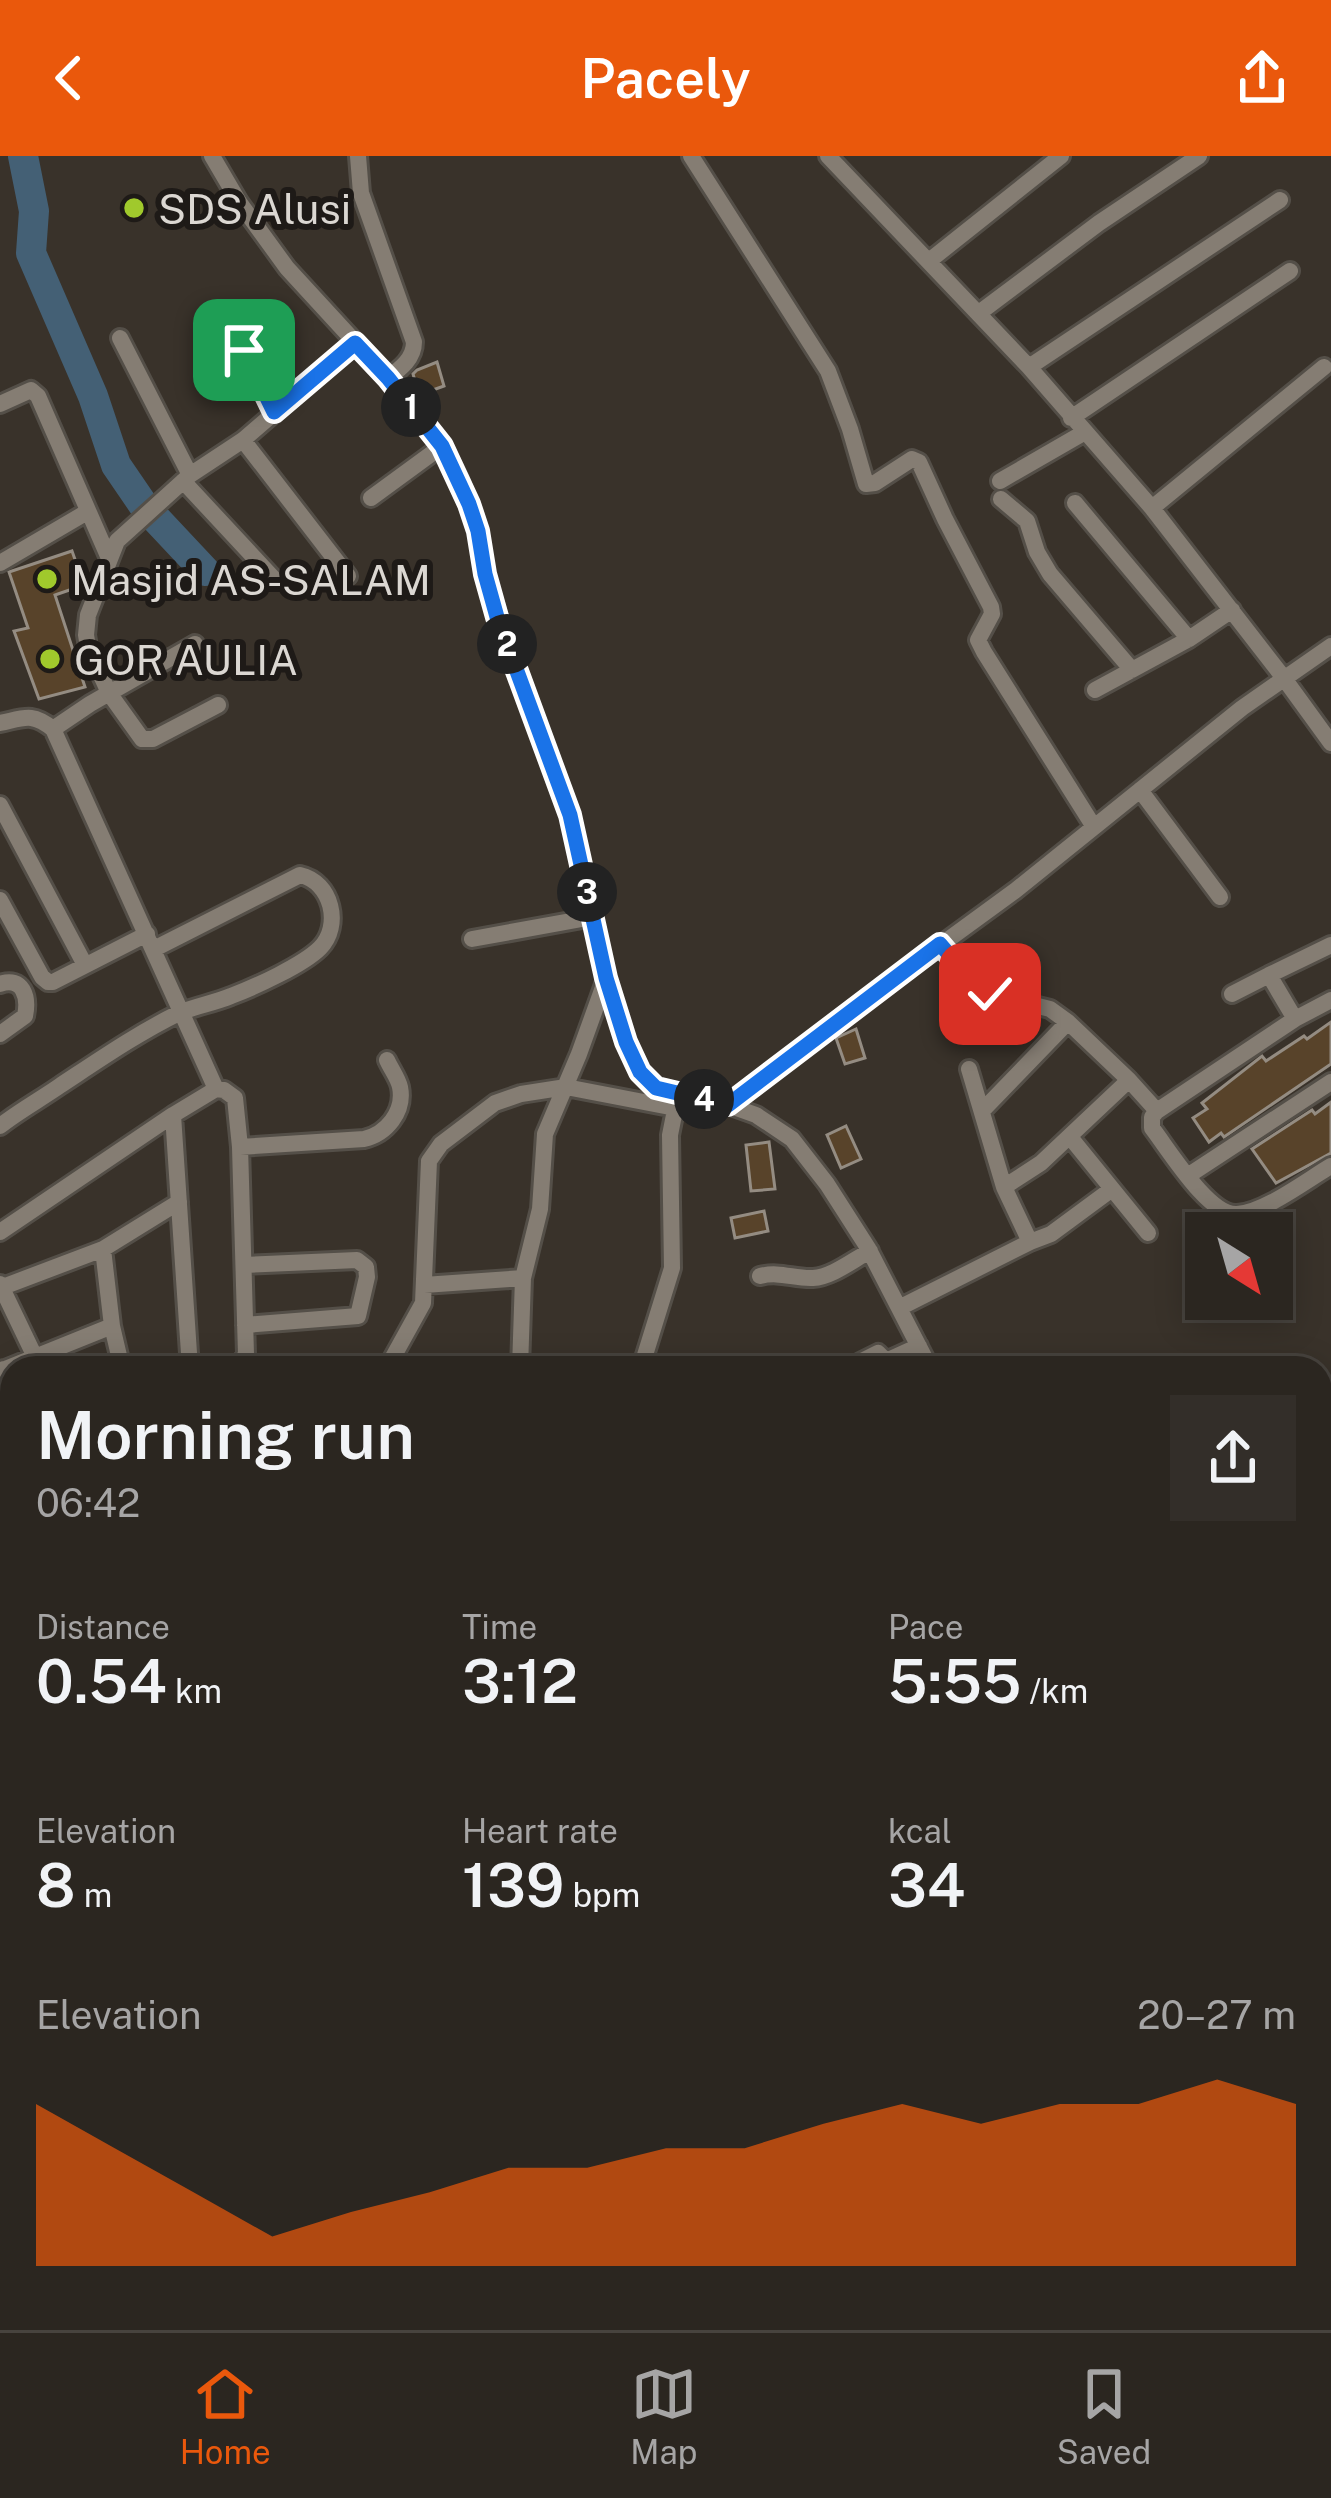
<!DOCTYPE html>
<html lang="en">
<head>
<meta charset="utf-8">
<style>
	body { margin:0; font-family:"Public Sans",sans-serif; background:#332e29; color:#f1f3f6; height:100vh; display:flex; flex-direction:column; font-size:45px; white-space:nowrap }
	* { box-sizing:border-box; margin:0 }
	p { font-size:39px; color:#a6a5a5 }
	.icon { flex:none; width:66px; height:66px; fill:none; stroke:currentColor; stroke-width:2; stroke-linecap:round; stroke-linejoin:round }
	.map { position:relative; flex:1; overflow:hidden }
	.drawer { position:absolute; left:0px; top:1200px; width:1332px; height:975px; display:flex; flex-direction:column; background:#2b2620; border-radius:36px 36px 0 0; box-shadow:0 6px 30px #0003,0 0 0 3px #47433e }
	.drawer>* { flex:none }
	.needle { width:78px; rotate:143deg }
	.tools { position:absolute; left:1185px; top:1056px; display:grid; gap:24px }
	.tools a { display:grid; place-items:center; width:108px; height:108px; border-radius:0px; background:#2b2620; box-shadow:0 6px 30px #0003,0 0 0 3px #47433e; font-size:60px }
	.pin { position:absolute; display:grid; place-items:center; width:102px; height:102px; color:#fff; margin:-51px; border-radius:24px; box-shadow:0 6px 18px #0006 }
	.km { position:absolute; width:60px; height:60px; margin:-30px; border-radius:50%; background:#222; color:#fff; font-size:33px; line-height:60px; text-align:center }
	.round { display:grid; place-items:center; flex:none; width:126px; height:126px; border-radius:0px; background:#332e29 }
	.summary { display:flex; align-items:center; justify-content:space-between; height:204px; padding:0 36px }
	h1 { font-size:66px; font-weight:600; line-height:90px }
	.figures { display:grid; grid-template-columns:repeat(3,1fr); gap:18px; height:204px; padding:12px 36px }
	.figures div { display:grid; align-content:center }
	.figures b { font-size:60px; font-weight:600 }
	.figures small { font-size:33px; font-weight:400 }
	.figures p { font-size:33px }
	.chart { height:336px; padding:24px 36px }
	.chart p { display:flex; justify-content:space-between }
	.chart svg { width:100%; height:216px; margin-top:12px; fill:#ea580c; opacity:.7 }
	header { display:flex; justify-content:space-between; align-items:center; height:156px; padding:0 36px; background:#ea580c; color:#fff; font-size:54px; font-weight:600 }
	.tab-bar { display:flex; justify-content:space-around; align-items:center; height:168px; border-top:3px solid #47433e; background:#2b2620; font-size:33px; color:#a6a5a5 }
	.tab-bar a { display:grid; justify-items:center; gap:6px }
	.tab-bar .current { color:#ea580c }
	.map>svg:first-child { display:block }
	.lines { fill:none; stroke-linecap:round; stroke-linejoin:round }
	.river { stroke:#446075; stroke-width:30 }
	.building { fill:#58432a; stroke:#948c82; stroke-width:3 }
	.minor-casing { stroke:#544f48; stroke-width:22 }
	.minor { stroke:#857d73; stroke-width:16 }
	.route-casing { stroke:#fff; stroke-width:24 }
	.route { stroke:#1a73e8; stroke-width:15 }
	.poi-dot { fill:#a0c92c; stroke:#1e1a17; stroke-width:4.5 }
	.labels { text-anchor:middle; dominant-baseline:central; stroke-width:12; stroke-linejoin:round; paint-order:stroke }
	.poi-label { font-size:42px; fill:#dbd7d2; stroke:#1e1a17; text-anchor:start }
</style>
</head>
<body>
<header><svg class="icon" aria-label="back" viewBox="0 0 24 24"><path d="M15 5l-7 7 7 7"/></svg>Pacely<svg class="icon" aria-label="share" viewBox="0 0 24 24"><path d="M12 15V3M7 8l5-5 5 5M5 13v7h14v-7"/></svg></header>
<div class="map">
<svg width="1331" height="2174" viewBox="0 0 1331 2174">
	<rect width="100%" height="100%" fill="#39322a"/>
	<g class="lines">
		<!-- river -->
		<path class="river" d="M23,0L34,55L31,97L93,240L116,309L144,350L205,415"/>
	</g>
	<!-- building -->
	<path class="building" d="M437,206L444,230L419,239L413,218L417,214Z
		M72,395L84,429L55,439L85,531L39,543L14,475L28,472L9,416Z
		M1331,866V908L1224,981L1221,977L1209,986L1193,962L1207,953L1202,947L1262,900L1266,905L1304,880L1307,883Z
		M856,873L865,902L845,908L836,882Z
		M1331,946V997L1276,1027L1252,993L1312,954L1315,958Z
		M846,970L861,1003L841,1012L827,979Z
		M769,986L775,1033L751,1035L746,989Z
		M764,1055L768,1075L735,1082L731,1062Z"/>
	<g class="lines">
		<!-- minor casing -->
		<g class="minor-casing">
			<path id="minor" d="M212,0L239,46L287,112L388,222L442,290L459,323L478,375L485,418L498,461L570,659L606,822L626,886L640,915L655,931L728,949L756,959L792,983L827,1028L868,1092L930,1212
				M358,0L361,37L414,186C414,203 400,213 388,222
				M691,0L828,215L850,273L866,328L875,327L912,303L919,306L945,363L991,451L992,458L978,484L984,496L1094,671
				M828,0L1029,211L1152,352L1283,521L1331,587
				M929,105L1061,0
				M979,157L1099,67L1199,0
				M226,164L274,256
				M120,182L190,319
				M1029,211L1280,44
				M0,248L31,234L38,240L108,400
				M1071,262L1290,115
				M243,284L348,420
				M183,325L274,423
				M1000,325L1085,276
				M371,342L442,290
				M1001,343L1027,365L1037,396L1050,418L1132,514
				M1075,347L1189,483
				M1152,352L1324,211
				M0,407L87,356
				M1095,534L1189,483L1232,454
				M218,549L153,583H142L109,537L88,491L86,479L88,459L117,385L190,319L243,284L355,187
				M0,567C24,562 32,556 53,573L216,933
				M53,573L90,548L195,488
				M1140,634L1220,741
				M0,649L85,809
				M0,744L42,821L48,826H53L147,778
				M472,783L593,761
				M940,788L981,833L990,838L1050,853L1068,866L1129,924L1157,955
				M1269,819L1331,789
				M0,828C23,820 29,841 25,860L0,878
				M1232,838L1269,819L1295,863
				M1331,844L1295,863L1157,955L1152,961V972C1169,994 1209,1060 1237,1058C1264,1057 1307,1024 1331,1010
				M969,913L1004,1031L1030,1086L1051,1078L1112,1033
				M728,949L860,848L1016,734L1242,552L1331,490
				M982,955L1068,866
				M173,959L190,1212
				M0,970C19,955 41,943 61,929C99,904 138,877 179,857C196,850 214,847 231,840C255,831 303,809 320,792C342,770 332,726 300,719L154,793
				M1070,981L1148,1077
				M240,991L364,983C386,978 405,956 400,931C398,922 391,913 387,904
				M1189,1019L1331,926
				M1004,1031L1041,1007L1129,924
				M0,1076L173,959L216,933L224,934L235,942L240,991L246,1198L238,1212
				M103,1093L112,1170L120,1204
				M244,1109L357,1104L366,1111L367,1121L358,1160L245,1169
				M760,1120C780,1115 794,1123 813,1122C832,1121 853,1104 870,1095
				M0,1128L35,1201
				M424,1129L523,1122
				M0,1132L103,1093L179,1046
				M899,1152L1030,1086
				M860,1206L878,1197L886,1205L919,1190
				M387,1212L423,1147L429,1005L441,988L495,947L521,938L566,931L675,952
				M520,1212L523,1122L540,1053L545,978L579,898L606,823
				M641,1212L672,1112L670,979L677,944
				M4,1213L12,1252
				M0,1215L112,1170
				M0,1275L12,1269
				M1320,1323L1331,1316
				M1,1349L12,1393
				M0,1421L12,1416
				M0,1493L12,1489
				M1320,1514H1331
				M0,1563L12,1559
				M0,1640L12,1639
				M1320,1650L1331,1644
				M0,1831L12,1822
				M1320,1914L1331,1909
				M0,1968L12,1996
				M1320,2035L1331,2063
				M155,2163L157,2174
				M314,2163L317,2174
				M1084,2170L1098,2163
				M42,2173L55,2163
				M662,2174L666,2163
				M1290,2174L1331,2159"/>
		</g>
		<!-- minor -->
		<use href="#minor" class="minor"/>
	</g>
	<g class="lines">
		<!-- route casing -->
		<g class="route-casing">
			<path id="route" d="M244,194L274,256L355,187L388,222L442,290L469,348L478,375L485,418L497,461L570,659L606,822L626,886L640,916L656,932L728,949L940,788L963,815L990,838"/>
		</g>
		<!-- route -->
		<use href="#route" class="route"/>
	</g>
	<!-- markers -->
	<g class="poi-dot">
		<circle cx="134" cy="52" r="12"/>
		<circle cx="47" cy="423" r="12"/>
		<circle cx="50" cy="503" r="12"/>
	</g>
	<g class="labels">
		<!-- poi labels -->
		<g class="poi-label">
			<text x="158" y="52">SDS Alusi</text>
			<text x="71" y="423">Masjid AS-SALAM</text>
			<text x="74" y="503">GOR AULIA</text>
		</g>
	</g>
</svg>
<div class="tools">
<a><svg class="needle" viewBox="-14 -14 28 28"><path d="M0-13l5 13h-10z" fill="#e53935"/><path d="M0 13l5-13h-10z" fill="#a6a5a5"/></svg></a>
</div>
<div class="pin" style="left:244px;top:194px;background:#1e9e55"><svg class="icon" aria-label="arrive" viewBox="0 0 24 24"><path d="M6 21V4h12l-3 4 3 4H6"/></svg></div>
<div class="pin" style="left:990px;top:838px;background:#d93025"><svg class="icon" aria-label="check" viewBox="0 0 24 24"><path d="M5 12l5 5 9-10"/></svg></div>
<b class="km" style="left:411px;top:251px">1</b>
<b class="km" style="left:507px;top:488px">2</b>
<b class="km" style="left:587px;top:736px">3</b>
<b class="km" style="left:704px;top:943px">4</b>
<section class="drawer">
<div class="summary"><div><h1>Morning run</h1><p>06:42</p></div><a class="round"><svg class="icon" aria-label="share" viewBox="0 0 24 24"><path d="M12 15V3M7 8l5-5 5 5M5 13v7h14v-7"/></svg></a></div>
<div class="figures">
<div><p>Distance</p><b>0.54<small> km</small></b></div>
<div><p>Time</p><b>3:12</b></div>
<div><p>Pace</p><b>5:55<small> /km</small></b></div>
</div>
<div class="figures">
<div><p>Elevation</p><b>8<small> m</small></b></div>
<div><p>Heart rate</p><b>139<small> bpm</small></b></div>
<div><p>kcal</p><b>34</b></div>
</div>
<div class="chart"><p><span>Elevation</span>20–27 m</p>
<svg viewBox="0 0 160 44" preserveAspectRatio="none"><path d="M0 44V11L10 20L20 29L30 38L40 33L50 29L60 24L70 24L80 20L90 20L100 15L110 11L120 15L130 11L140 11L150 6L160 11V44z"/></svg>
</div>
</section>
</div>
<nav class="tab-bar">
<a class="current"><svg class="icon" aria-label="home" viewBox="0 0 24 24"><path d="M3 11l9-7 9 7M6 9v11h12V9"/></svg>Home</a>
<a><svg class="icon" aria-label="map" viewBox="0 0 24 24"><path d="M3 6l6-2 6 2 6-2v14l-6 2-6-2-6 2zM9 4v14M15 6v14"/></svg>Map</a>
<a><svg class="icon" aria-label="saved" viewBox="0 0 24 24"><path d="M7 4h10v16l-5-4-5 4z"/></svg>Saved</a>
</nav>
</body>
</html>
